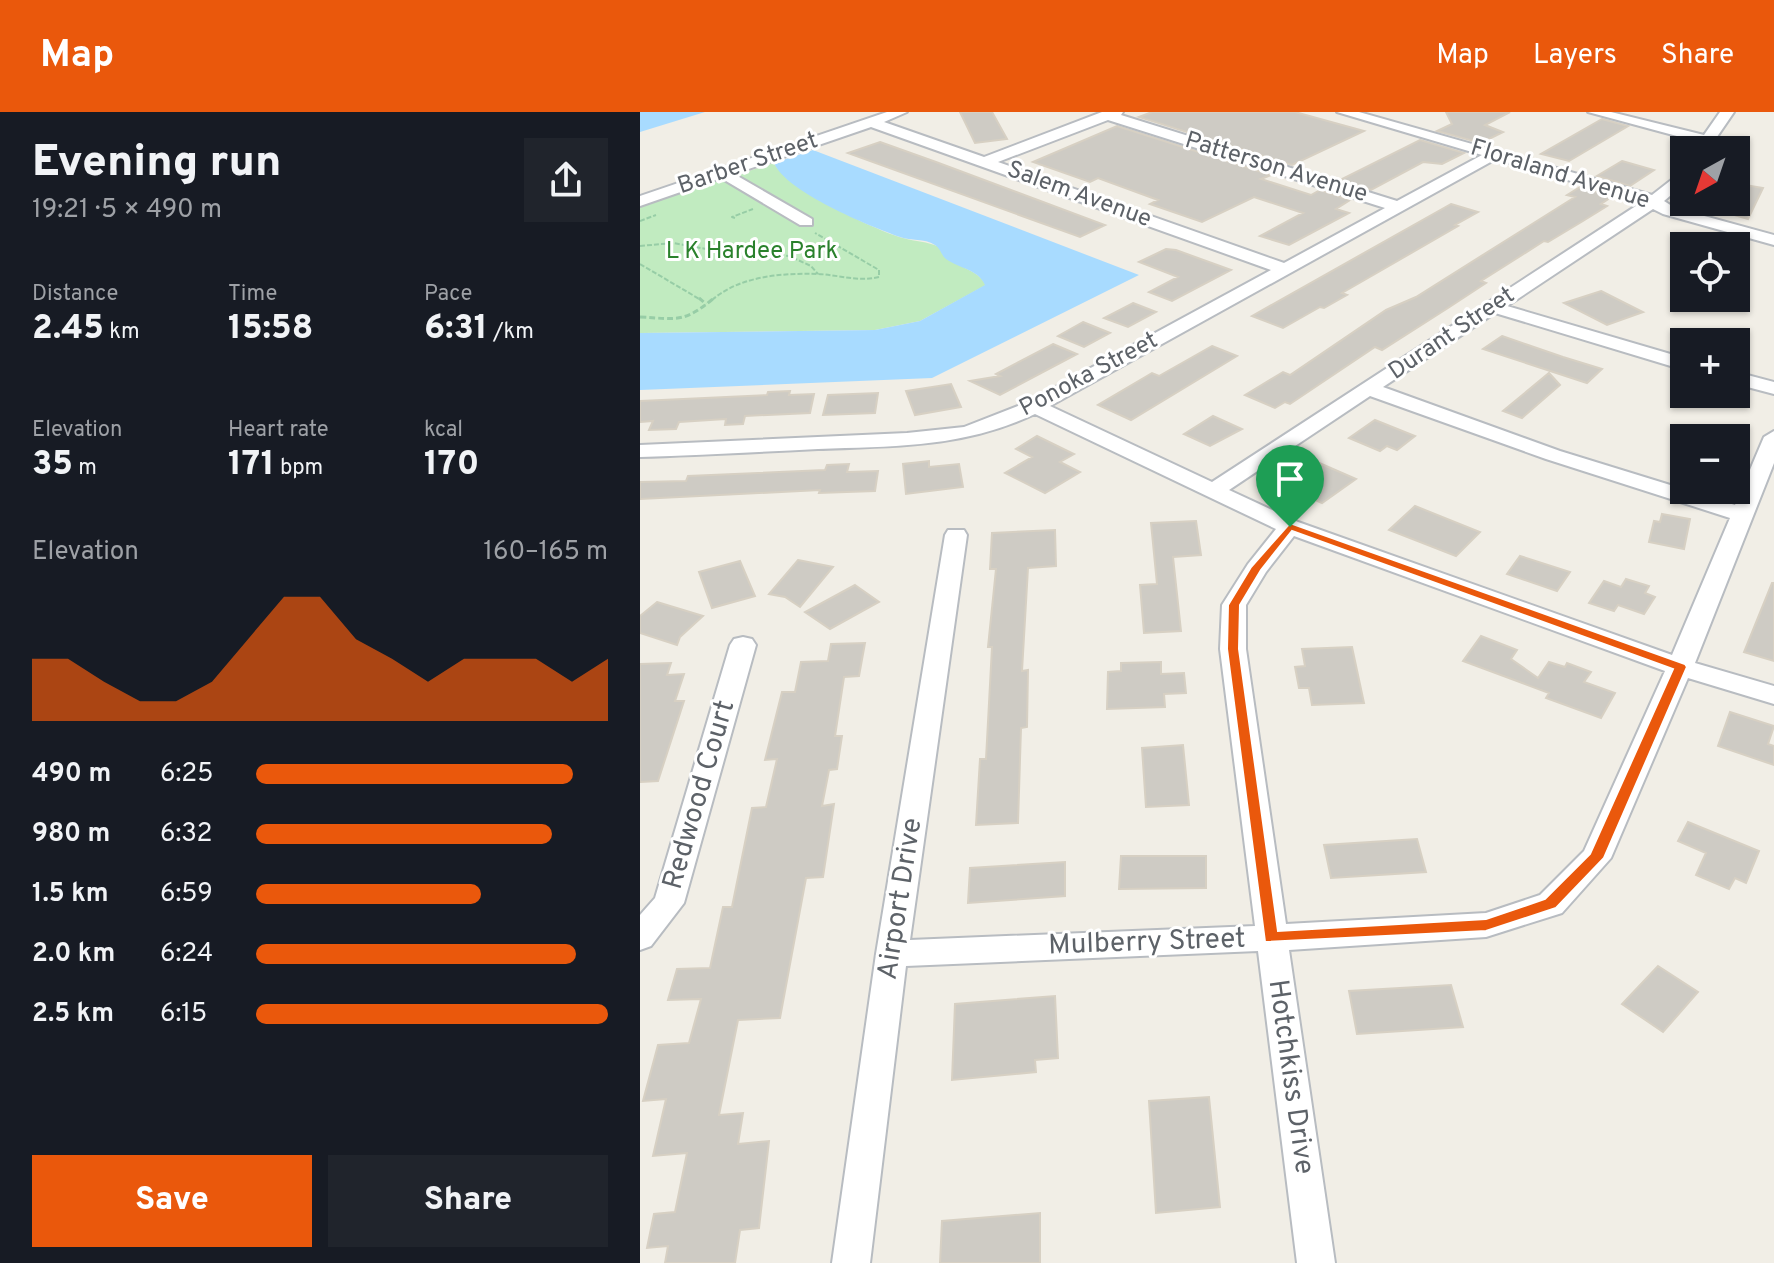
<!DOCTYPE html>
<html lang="en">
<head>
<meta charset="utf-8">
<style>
	body { margin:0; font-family:Overpass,sans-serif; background:#20242c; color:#f1f3f6; height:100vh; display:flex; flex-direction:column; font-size:30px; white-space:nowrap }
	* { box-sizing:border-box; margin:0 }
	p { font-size:26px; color:#9ea1a6 }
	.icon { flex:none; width:44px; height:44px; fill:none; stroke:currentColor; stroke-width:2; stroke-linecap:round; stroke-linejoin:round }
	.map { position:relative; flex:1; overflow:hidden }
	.panel { display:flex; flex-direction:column; background:#171b24; width:640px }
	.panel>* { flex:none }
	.needle { width:52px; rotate:220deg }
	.controls { position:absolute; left:1030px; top:24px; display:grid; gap:16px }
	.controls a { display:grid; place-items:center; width:80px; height:80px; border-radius:0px; background:#171b24; box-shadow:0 2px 6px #0004; font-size:40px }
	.pin { position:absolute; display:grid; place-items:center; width:68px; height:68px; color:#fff; margin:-82px -34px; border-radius:50% 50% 50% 0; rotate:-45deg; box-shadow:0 0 8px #0007 }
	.pin .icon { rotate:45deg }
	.round { display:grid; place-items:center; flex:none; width:84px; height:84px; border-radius:0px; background:#20242c }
	.head { display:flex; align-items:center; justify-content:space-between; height:136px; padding:0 32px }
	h1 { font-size:44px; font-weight:800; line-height:60px }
	.figures { display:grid; grid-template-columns:repeat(3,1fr); gap:12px; height:136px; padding:8px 32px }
	.figures div { display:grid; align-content:center }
	.figures b { font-size:34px; font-weight:800 }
	.figures small { font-size:22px; font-weight:400 }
	.figures p { font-size:22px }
	.chart { height:224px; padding:16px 32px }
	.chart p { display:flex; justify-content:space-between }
	.chart svg { width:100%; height:144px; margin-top:8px; fill:#ea580c; opacity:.7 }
	.cta { display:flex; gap:16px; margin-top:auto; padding:16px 32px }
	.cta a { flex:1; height:92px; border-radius:0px; background:#ea580c; color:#fff; font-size:32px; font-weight:800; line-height:92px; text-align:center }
	.cta a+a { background:#20242c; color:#f1f3f6 }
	ul { padding:0 32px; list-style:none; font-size:26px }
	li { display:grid; grid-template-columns:128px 96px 1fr; align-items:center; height:60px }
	li i { height:20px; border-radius:10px; background:#ea580c }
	header { display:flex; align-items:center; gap:48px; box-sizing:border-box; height:112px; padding:0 40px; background:#ea580c; color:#fff }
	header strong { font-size:38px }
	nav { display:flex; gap:44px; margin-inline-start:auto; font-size:28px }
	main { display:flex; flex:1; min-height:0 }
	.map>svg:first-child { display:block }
	.green { fill:#c1ebc0 }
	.water { fill:#a8dbff }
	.building { fill:#cecbc4; stroke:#d7d0c3; stroke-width:2 }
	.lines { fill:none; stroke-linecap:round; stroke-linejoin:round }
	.minor-casing { stroke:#b8bcc1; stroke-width:4 }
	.path-far1 { stroke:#97cda6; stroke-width:2; stroke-dasharray:5 2; stroke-linecap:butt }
	.path { stroke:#97cda6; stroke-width:3; stroke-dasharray:6 3; stroke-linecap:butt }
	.minor { fill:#fff; fill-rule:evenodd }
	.route { fill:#ea580c; stroke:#fff; stroke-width:2; fill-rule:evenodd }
	.labels { text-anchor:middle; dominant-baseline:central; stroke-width:6; stroke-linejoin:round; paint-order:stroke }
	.far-street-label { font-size:24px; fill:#5d6268; stroke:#fff }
	.far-park-label { font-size:24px; fill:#2a812c; stroke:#fff }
	.street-label { font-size:28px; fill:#5d6268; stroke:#fff }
</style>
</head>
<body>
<header>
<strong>Map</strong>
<nav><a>Map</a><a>Layers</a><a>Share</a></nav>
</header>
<main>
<section class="panel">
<div class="head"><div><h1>Evening run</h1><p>19:21 · 5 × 490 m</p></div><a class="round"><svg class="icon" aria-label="share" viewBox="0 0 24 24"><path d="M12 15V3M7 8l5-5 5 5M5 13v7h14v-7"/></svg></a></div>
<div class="figures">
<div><p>Distance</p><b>2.45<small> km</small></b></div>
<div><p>Time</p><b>15:58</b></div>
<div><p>Pace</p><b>6:31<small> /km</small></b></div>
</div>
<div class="figures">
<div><p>Elevation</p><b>35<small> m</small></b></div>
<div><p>Heart rate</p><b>171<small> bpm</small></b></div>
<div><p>kcal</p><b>170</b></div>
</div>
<div class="chart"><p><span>Elevation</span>160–165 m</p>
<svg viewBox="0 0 160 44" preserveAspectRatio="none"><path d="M0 44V25L10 25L20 32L30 38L40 38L50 32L60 19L70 6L80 6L90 19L100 25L110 32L120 25L130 25L140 25L150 32L160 25V44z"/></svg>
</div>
<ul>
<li><b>490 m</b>6:25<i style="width:90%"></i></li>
<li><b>980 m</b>6:32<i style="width:84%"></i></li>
<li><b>1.5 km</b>6:59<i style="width:64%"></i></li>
<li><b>2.0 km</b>6:24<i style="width:91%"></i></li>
<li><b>2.5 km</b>6:15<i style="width:100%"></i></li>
</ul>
<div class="cta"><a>Save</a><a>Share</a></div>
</section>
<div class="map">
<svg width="1134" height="1151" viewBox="0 0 1134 1151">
	<rect width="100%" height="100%" fill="#f1eee6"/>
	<!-- green -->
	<path class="green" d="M134,51C144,74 236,119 263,126C276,130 287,129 299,135C309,156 336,154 346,173L280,209L235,218L0,221V93Z"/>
	<!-- water -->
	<path class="water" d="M0,0H65L0,20Z
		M173,38L499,163L292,266L0,278V221L235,218L280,209L345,173C338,157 320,157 306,147C301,143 301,137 295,133C284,126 271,129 260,125C229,114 146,80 134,51Z"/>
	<!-- building -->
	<path class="building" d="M320,0H352L367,27L335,31Z
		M512,0H655L724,19L652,53L499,5Z
		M806,0H870L845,13L863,20L841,31L797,19L812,12Z
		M962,7L988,14L929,49L901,42Z
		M477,14L631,63L621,67L671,83L680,78L710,88L696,97L709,101L649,133L620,124L663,101L614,85L562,110L510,92L518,88L458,66L450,70L393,50Z
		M780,28L824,41L802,52L783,50L731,78L700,68Z
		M240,30L296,50L465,113L440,125L208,41Z
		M982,49L1014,58L990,74L957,64Z
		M1099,72L1123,76L1108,107L1084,100L1090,90H1096Z
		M940,75L973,84L961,92L967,94L943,109L908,130L904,129L841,169L846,171L808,196L742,238L735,235L650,292L645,290L635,296L605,283L643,260L650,263L746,198L776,185L935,85L927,83Z
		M811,92L838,100L815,113L818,114L702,181L707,183L684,196L680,195L643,216L612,204Z
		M526,137L536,138L591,158L532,189L509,180L538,165L499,150Z
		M961,179L1003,200L967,213L924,191Z
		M493,191L516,200L488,215L464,206Z
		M443,210L470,221L444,235L418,224Z
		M862,224L923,245L962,257L947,271L843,237Z
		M413,232L437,242L360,283L330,269L360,264L356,262Z
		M572,234L597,244L491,308L458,293L512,261L519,264Z
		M909,261L920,273L882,306L863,299Z
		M311,272L321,295L275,303L266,279Z
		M150,279L149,283L174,282L170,301L105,304L103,312L85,313L86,307L39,310L36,317L9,318L13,309L0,310V289L127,283L128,280Z
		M238,281L235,301L183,303L188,283Z
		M573,304L602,317L570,334L544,322Z
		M735,308L775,324L757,338L747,334L740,339L709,326Z
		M397,324L434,342L420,350L440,360L405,381L365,361L392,345L376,337Z
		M289,349V355L319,352L323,375L266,382L263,352Z
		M677,350L716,367L682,391L664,383L676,374L655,365Z
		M209,352L207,360L238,359L235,379L179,381L180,378L0,387V370L46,369L48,364L185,358L187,353Z
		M775,394L840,420L816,444L749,418Z
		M1022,402L1050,407L1044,437L1009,430L1014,409L1020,410Z
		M556,409L561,443L533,445L541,519L504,521L500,473L517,472L511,411Z
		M415,418L416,454L388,456L382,559L388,558L387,615L381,616L378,711L336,713L340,647H346L352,535H348L356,457H350L352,421Z
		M880,444L930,460L917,479L867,462Z
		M158,448L193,455L160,495L145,485L129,482Z
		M100,449L115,484L72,496L59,460Z
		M986,467L1009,474L1005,481L1015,485L1004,502L978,493L974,499L949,491L964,469L981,475Z
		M1132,471H1134V549L1104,540Z
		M215,473L239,490L190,517L165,500Z
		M17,490L63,504L40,525L37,533L0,521V504Z
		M841,524L877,538L871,547L898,566L909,550L925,555L927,551L951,560L944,570L975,581L961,606L906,586L909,581L823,549Z
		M225,531L219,564L204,565L195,624H202L197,657L189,658L182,694L194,692L183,765L166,766L140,906L98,908L79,1003L103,1001L98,1032L129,1029L119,1116L100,1118L95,1151H25L28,1134L7,1136L14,1102L35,1100L47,1041L13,1044L26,987L3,989L18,933L49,931L61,887L28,888L37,857L70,856L83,795H92L112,696L126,695L137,647L125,648L142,580H155L161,550L188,549L191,532Z
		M712,535L724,591L672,593L669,576H659L655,555L665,554L662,537Z
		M521,550V562L544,561L546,581L524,582L525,595L467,597L468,560L481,559V551Z
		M31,551L27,563L44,562L35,589H44L18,669L0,670V552Z
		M1090,600L1134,614L1128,632L1134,634V653L1078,634Z
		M543,633L549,693L506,695L502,636Z
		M1048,710L1119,739L1106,771L1095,766L1089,777L1056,763L1066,741L1038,729Z
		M777,727L786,760L691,766L684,733Z
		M481,744H566V776L479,777Z
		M425,750V784L328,791L330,756Z
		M1018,854L1058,880L1023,920L982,892Z
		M811,873L823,915L717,922L709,879Z
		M415,884L418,946L395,948L396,960L312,968L315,892Z
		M569,985L580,1095L516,1101L509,989Z
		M400,1101V1151H300L302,1109Z"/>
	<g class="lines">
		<!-- minor casing -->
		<g class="minor-casing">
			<path id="minor" d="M247,0H267L244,10L344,45L462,0H483L481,3L757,89L842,43L697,0H719L1012,83L1044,58V72L1024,89L1035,96L1134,123V133L1023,102L1013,97L867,194L1044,246V258L855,201L743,275L920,339L1095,393L1124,325L1134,319V351L1055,551L1134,574V592L1048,566L971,746L922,801L846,825L649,838L695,1151H657L618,839L266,854L230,1151H192L236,842L305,423L308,418H324L327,423L270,828L615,814L580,537L582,493L608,452L636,417L395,302C321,336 258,334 178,337C119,340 59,343 0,345V333L267,321L324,315L388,290L631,158L231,15L94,62L172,107V113H160L81,66L0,94V84ZM468,8L745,96L644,151L358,50ZM856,47L1002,90L572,370L410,294ZM730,284L906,347L1090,406L1032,543L658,410L589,378ZM654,424L1025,559L944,739L900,783L846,801L646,812L606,537V493L626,460Z
				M948,0H971L1064,23L1080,0H1094L1068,38H1054L1059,30Z
				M1096,260L1134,270V282L1096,272Z
				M103,525L112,527L116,533L44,791L11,834L0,838V803L15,786L90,533L94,527Z"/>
		</g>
		<!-- path-far1 -->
		<path class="path-far1" d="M95,106L92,105L113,97
			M0,109L16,103
			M0,134L33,131L83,140L149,144L171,154L178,162
			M0,152L61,188
			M72,188C100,164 141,161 178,162C200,163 217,170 239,165V158L175,121"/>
		<!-- path -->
		<path class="path" d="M59,186L66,192
			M0,205C38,207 44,211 74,186"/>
		<!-- minor -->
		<use href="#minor" class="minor"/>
	</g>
	<!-- route -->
	<path class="route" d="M650,411L1045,552L1047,555L964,746L916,796L846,819L625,830L587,537L588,493L611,455ZM652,419L1033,557L950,742L905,787L846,807L638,819L599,537L600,493L621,458Z"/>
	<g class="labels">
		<!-- far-street labels -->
		<g class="far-street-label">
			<text transform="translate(108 52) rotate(-19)">Barber Street</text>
			<text transform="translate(636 56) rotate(17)">Patterson Avenue</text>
			<text transform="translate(920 63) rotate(17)">Floraland Avenue</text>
			<text transform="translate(439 83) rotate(20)">Salem Avenue</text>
			<text transform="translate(812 222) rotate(-34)">Durant Street</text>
			<text transform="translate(449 263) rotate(-28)">Ponoka Street</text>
		</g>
		<!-- far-park labels -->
		<g class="far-park-label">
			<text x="112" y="140">L K Hardee Park</text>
		</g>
		<!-- street labels -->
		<g class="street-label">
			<text transform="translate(60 683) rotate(-74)">Redwood Court</text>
			<text transform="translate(261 787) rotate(-81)">Airport Drive</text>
			<text transform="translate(507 831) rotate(-2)">Mulberry Street</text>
			<text transform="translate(650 965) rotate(82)">Hotchkiss Drive</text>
		</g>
	</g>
</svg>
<div class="controls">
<a><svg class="needle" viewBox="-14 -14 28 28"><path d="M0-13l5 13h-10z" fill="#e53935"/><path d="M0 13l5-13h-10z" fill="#9ea1a6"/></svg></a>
<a><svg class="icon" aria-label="locate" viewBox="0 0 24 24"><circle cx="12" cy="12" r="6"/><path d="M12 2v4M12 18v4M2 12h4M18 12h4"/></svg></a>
<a>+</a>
<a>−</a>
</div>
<div class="pin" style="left:650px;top:415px;background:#1e9e55"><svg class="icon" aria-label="arrive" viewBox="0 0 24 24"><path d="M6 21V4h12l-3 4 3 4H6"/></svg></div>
</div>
</main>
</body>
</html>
